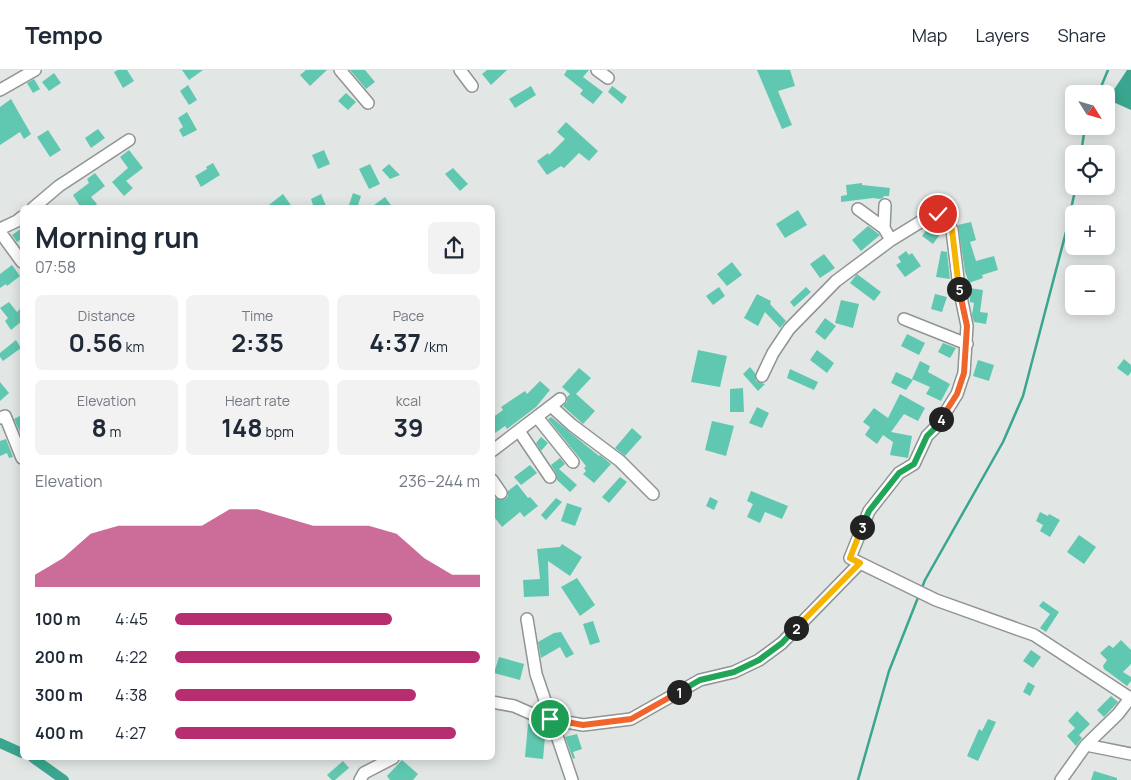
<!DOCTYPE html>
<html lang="en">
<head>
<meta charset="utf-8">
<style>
	body { margin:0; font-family:Manrope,sans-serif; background:#f2f2f3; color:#1f2937; height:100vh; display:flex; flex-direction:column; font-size:19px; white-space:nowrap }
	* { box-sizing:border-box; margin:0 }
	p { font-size:16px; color:#747a83 }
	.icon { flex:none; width:28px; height:28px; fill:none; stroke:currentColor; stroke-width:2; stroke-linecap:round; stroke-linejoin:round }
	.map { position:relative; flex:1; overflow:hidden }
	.sheet { position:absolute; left:20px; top:135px; width:475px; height:555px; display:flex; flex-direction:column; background:#fff; border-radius:8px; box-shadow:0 2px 12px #0003 }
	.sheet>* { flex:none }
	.needle { width:32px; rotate:127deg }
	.buttons { position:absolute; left:1065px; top:15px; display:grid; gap:10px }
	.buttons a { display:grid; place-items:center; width:50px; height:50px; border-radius:8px; background:#fff; box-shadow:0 2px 12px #0003; font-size:25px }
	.pin { position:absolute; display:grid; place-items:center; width:42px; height:42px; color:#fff; margin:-21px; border:2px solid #fff; border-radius:50%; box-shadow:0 1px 5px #0007 }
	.km { position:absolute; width:25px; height:25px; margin:-12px; border-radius:50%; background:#222; color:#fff; font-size:14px; line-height:25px; text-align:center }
	.round { display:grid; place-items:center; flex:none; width:52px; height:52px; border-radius:8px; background:#f2f2f3 }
	.headline { display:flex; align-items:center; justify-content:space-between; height:85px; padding:0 15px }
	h1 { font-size:28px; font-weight:700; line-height:38px }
	.stats { display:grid; grid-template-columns:repeat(3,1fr); gap:8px; height:85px; padding:5px 15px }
	.stats div { display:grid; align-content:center; border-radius:8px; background:#f2f2f3; text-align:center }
	.stats b { font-size:25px; font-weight:700 }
	.stats small { font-size:14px; font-weight:400 }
	.stats p { font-size:14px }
	.chart { height:140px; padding:10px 15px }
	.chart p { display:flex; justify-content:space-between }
	.chart svg { width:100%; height:90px; margin-top:5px; fill:#b62e6f; opacity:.7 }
	ul { padding:0 15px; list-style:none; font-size:16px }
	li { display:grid; grid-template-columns:80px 60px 1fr; align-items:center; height:38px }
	li i { height:12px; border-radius:6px; background:#b62e6f }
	header { display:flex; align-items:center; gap:30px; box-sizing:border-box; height:70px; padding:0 25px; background:#fff; border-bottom:1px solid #e0e1e3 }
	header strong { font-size:24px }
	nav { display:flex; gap:28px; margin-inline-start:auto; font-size:18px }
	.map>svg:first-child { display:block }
	.water { fill:#3aa68f }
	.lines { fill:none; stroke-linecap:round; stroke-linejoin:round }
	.stream { stroke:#3aa68f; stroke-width:2.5 }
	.canal { stroke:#3aa68f; stroke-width:10 }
	.building { fill:#60c8b0 }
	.minor-casing { stroke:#909492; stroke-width:14 }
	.minor { stroke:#fff; stroke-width:11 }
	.split-1-casing { stroke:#fff; stroke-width:10 }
	.split-2-casing { stroke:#fff; stroke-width:10 }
	.split-3-casing { stroke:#fff; stroke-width:10 }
	.split-4-casing { stroke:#fff; stroke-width:10 }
	.split-5-casing { stroke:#fff; stroke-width:10 }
	.split-6-casing { stroke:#fff; stroke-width:10 }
	.split-1 { stroke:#f0652b; stroke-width:6 }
	.split-2 { stroke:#22a559; stroke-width:6 }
	.split-3 { stroke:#f5b400; stroke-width:6 }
	.split-4 { stroke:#22a559; stroke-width:6 }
	.split-5 { stroke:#f0652b; stroke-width:6 }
	.split-6 { stroke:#f5b400; stroke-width:6 }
</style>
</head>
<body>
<header>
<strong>Tempo</strong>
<nav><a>Map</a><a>Layers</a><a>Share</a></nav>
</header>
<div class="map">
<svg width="1131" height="710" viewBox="0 0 1131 710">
	<rect width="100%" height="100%" fill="#e2e6e5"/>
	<!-- water -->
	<path class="water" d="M1127,0H1131V40L1111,31L1113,21Z"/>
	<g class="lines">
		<!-- stream -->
		<path class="stream" d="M1098,24L1108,0
			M1081,84L1085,56
			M921,520L925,510L1003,372L1023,326L1066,162L1076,116
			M858,710L889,601L919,525"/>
		<!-- canal -->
		<path class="canal" d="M0,673L22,683
			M33,688L64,710"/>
	</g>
	<!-- building -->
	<path class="building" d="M118,0H127L134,11L123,18L114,2Z
		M182,0H203L189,10Z
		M306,0H327L310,16L300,5Z
		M350,0H365L375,12L366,19Z
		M487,0H507L491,15L482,4Z
		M567,0H589L583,7L603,22L593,34L580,24L583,20L564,5Z
		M757,0H790L795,16L778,21L792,55L782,59Z
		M54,3L61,13L49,21L42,12Z
		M34,9L40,19L33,23L27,13Z
		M188,15L197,30L189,35L180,21Z
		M531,16L536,25L515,38L509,29Z
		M612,16L627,27L622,34L608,22Z
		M346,23L356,32L348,40L338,31Z
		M11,29L31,64L24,69L20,62L0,75V37Z
		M187,42L197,60L183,67L179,60L183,57L178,48Z
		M566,52L598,81L589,91L579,83L564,98L561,96L547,105L537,91L548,83L549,85L565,69L557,62Z
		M98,59L105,68L91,78L85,68Z
		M48,60L61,80L50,87L37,67Z
		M129,80L143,98L126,111L133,118L124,126L112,112L128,98L120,87Z
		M324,80L330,94L318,99L312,85Z
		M213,93L220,105L201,117L195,106L207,99L206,97Z
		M370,94L380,114L369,119L359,99Z
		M389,94L400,105L390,109L382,100Z
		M453,98L468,114L460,121L445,104Z
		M95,103L105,116L91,127L97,134L93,138H81L73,125L89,113L87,109Z
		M862,113V115L890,118L889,126H884L883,128L880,129L873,128L841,132V126L847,125L846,115Z
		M353,123L361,126L357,138H348Z
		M283,124L293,138H265Z
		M321,124L327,138H314L311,129Z
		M385,127L393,138H370Z
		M798,140L807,155L785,168L776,154Z
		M936,152L943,160L933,174L922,166L930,155Z
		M971,152L976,170L970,172L976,191L994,186L998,200L982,205L983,208L969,213L965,202L958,155Z
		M868,156L880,165L861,181L852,170Z
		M22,158V168L17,172L12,165Z
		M906,181L909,185L912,183L921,196L905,207L896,195L901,192L898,187Z
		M941,181L947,182L950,209L936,207Z
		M824,184L835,198L820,208L810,194Z
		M732,192L742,205L727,216L717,204Z
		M12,195L20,206L7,216L6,214L0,218V204Z
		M857,204L881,222L874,231L850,213Z
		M719,217L725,226L713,235L706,226Z
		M806,217L811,222L794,237L790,232Z
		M969,218L983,220L980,242L988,243L986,254L974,252L972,245L974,233L970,232Z
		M757,224L771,231L770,234L786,251L780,258L765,242L758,256L744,248Z
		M935,224L947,227L942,242L931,239Z
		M841,230L859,234L853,258L835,253Z
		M9,232L17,242L22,237V251L11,260L5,251L8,248L0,238Z
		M825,248L836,256L825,270L815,262Z
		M907,264L925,273L919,285L901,276Z
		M16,270L21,278L3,291L0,287V283Z
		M943,273L956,278L950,288L938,282Z
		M698,280L727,286L720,317L691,312Z
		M817,280L834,293L827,303L810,290Z
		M1124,289L1131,295V302L1128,306L1117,298Z
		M978,290L994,295L989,311L973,306Z
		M920,291L930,296L928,302L950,314L941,331L926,324L930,317L912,309Z
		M750,297L755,303L756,311L765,314L758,321L743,304Z
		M579,298L591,308L576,324L595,341L583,354L563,336L567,332V327L570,324L562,317Z
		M790,299L818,312L814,320L787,308Z
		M896,302L913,310L906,320L891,313Z
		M540,311L550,320L536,337L507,359L505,356L492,365V348L503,340L501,337L525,321L527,324Z
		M0,312L9,323L0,331Z
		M743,318L744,342H730V319Z
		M900,324L925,338L918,351L904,344L891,362L912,366L908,388L890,385L893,372L883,365L877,374L865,365L870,357L863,352L874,338L888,348Z
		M757,337L769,343L762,358L749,353Z
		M22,345V367L14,349Z
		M551,347L599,386L600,385L611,394L594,413L583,404L586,401L584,398L586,396L548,349Z
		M712,351L734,356L726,386L705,380Z
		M632,358L642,367L625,386L615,378Z
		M541,367L548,373L541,381L536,373Z
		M6,369L13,387L9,388L7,383L0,386V371Z
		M560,388L565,394L559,399L577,415L570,422L557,410L556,403L551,395Z
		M530,395L537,403L521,415L514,407Z
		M620,407L627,412L609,433L602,427Z
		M517,414L528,428L530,427L538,436L524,447L520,442L502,457L492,444V431L496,428L501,430L505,429L508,426V421Z
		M751,421L788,436L782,449L765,442L760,453L747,447L753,434L747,431Z
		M710,427L718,431L714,440L706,436Z
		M556,428L562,432L546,450L541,445Z
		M567,433L582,438L575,456L561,451Z
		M1040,442L1048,446L1049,444L1060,450L1050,467L1040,461L1043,455L1036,451Z
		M1079,465L1096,477L1084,494L1067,482Z
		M562,474L582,487L570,506L548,491L549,526L524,527L523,510L540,509L537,479L560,477Z
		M577,508L595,535L580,546L561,517Z
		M1043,531L1059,542L1046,562L1040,558L1050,544L1039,536Z
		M593,551L600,572L590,575L583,554Z
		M561,562L574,584L566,588L560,577L541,588L538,572L554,563Z
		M1121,570L1131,580V594L1123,602L1131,607V611L1127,616L1104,599L1103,596L1107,590L1100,583L1109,575L1113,578Z
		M1031,580L1041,587L1033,598L1023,591Z
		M499,587L524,594L520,610L494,603Z
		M1028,612L1035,616L1030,626L1023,622Z
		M1111,626L1118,632L1104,647L1097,640Z
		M1077,641L1090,654L1079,665L1082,668L1076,676L1067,666L1075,658L1068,651Z
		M988,649L996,652L978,691L967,686L979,659L982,661Z
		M528,654L546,656L543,689L525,687Z
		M577,664L582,679L573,682L575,688L573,689L565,667Z
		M402,690L418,704L413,710H390L387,706Z
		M343,691L349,698L335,710H332L327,705Z
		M1094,701L1117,708V710H1091Z"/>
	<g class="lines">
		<!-- minor casing -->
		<g class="minor-casing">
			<path id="minor" d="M340,0L368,33
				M460,0L472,16
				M597,0L608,8
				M0,20L35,0
				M33,138L59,116L129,70
				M858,139L884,158L891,170
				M884,158L885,135
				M0,159L17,151L22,147
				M0,162L22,192
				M904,249L967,274
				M762,306L773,283L789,259L836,211L891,170L930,146L938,144L947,151L952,160L959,217L967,256L964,303L957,324L937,356L927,366L914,394L899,403L869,441L850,488L860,493
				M551,336L572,355L620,391L653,424
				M537,347L573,392
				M0,348L5,346L22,388
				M519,361L550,407
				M492,381L560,329
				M492,410L501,423
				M527,549L536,604L572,710
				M492,632L514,636L539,647L583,655L631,649L700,610L734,602L759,590L782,573L860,493L936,530L1034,565L1130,628
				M1086,675L1131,684
				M360,710L364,703L393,688
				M1061,710L1086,675L1118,644L1131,627"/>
		</g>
		<!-- minor -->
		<use href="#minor" class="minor"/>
	</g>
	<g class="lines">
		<!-- split-1 casing -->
		<g class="split-1-casing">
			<path id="split-1" d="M550,649L583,655L631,649L679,622"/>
		</g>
		<!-- split-2 casing -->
		<g class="split-2-casing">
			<path id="split-2" d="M679,622L700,610L734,602L759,590L782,573L796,558"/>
		</g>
		<!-- split-3 casing -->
		<g class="split-3-casing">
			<path id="split-3" d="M796,558L860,493L850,488L862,457"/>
		</g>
		<!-- split-4 casing -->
		<g class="split-4-casing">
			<path id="split-4" d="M862,457L869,441L899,403L914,394L927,366L937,356L941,349"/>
		</g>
		<!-- split-5 casing -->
		<g class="split-5-casing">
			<path id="split-5" d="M941,349L957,324L964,303L967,256L959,219"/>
		</g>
		<!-- split-6 casing -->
		<g class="split-6-casing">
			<path id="split-6" d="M938,144L947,151L952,160L959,219"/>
		</g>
		<!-- split-1 -->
		<use href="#split-1" class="split-1"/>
		<!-- split-2 -->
		<use href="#split-2" class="split-2"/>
		<!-- split-3 -->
		<use href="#split-3" class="split-3"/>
		<!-- split-4 -->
		<use href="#split-4" class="split-4"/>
		<!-- split-5 -->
		<use href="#split-5" class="split-5"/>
		<!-- split-6 -->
		<use href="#split-6" class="split-6"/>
	</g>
</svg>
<div class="buttons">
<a><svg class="needle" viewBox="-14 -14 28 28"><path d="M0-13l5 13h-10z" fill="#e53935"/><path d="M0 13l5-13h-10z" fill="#747a83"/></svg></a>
<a><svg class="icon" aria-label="locate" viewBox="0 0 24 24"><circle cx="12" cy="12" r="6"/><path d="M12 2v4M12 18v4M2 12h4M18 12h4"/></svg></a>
<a>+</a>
<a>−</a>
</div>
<div class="pin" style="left:550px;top:649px;background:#1e9e55"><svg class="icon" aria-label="arrive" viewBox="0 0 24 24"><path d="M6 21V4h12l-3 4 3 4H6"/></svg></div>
<div class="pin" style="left:938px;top:144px;background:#d93025"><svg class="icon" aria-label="check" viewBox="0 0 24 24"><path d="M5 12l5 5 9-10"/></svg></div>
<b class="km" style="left:679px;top:622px">1</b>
<b class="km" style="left:796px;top:558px">2</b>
<b class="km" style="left:862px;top:457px">3</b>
<b class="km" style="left:941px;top:349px">4</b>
<b class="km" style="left:959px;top:219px">5</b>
<section class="sheet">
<div class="headline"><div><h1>Morning run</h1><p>07:58</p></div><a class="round"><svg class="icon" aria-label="share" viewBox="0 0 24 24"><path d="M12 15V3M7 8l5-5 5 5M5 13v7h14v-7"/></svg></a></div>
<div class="stats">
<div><p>Distance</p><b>0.56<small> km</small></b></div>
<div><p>Time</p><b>2:35</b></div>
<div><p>Pace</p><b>4:37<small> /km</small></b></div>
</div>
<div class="stats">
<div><p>Elevation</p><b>8<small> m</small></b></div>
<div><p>Heart rate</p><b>148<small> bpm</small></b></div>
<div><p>kcal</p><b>39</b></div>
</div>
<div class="chart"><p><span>Elevation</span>236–244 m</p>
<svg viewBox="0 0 160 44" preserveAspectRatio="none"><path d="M0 44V38L10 30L20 18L30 14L40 14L50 14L60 14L70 6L80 6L90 10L100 14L110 14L120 14L130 18L140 30L150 38L160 38V44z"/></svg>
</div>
<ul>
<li><b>100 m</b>4:45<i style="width:71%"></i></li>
<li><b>200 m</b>4:22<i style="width:100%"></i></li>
<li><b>300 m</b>4:38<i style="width:79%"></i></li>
<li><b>400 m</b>4:27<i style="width:92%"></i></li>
</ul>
</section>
</div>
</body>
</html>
